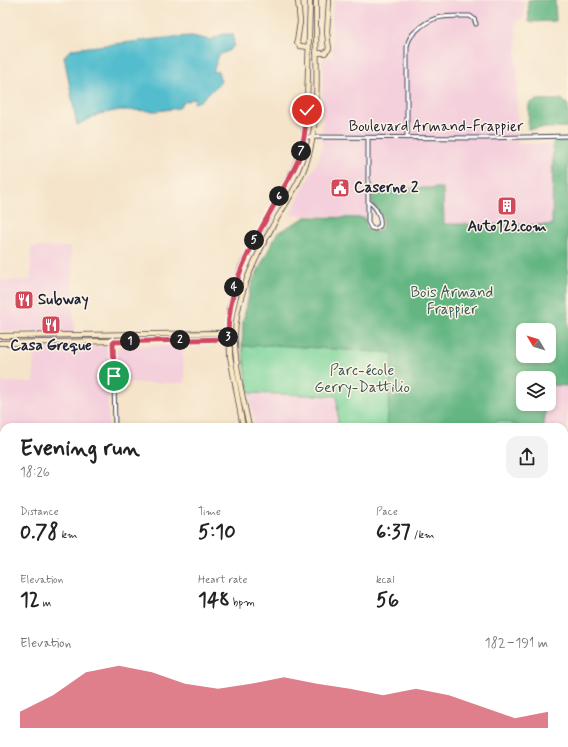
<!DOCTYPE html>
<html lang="en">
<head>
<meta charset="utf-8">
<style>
	body { margin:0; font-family:Mynerve,sans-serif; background:#f2f2f2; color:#222; height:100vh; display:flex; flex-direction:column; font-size:15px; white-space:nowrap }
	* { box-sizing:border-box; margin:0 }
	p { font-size:13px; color:#767676 }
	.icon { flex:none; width:22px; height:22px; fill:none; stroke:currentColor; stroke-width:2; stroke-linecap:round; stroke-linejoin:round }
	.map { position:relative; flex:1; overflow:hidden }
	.side { position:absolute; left:0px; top:423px; width:568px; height:324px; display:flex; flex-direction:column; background:#fff; border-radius:12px 12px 0 0; box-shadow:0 2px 6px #0003 }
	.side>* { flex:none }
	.needle { width:26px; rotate:308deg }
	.tools { position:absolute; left:516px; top:323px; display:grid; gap:8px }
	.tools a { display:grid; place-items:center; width:40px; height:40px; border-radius:8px; background:#fff; box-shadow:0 2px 6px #0003; font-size:20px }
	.pin { position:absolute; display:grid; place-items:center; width:34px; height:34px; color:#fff; margin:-17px; border:2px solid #fff; border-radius:50%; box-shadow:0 1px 4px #0007 }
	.km { position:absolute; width:20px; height:20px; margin:-10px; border-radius:50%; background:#222; color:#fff; font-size:11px; line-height:20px; text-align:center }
	.round { display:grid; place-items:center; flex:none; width:42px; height:42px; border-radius:12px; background:#f2f2f2 }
	.head { display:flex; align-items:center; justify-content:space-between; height:68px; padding:0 20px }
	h1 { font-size:22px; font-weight:700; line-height:30px }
	.figures { display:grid; grid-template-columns:repeat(3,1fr); gap:6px; height:68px; padding:4px 20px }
	.figures div { display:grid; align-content:center }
	.figures b { font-size:20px; font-weight:700 }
	.figures small { font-size:11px; font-weight:400 }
	.figures p { font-size:11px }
	.chart { height:112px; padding:8px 20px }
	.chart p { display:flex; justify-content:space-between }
	.chart svg { width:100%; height:72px; margin-top:4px; fill:#d1495b; opacity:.7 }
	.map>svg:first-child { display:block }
	.built { fill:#f4cfdc }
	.green { fill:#7bd49a; stroke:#4e7b6a }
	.forest { fill:#64b682; stroke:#436c5e; fill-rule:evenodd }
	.water { fill:#52bdcd; stroke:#3a7084 }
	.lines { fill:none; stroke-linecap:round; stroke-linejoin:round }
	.street-casing { stroke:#423f50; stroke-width:5 }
	.secondary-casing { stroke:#423f50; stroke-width:6 }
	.street { stroke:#fff; stroke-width:3 }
	.secondary { stroke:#fae7c3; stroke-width:4.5 }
	.route-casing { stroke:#fff; stroke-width:8 }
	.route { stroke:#d1495b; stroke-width:5 }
	.labels { text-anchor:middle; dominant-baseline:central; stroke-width:3; stroke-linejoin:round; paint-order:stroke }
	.street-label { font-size:15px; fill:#22223b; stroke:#fcf5e5 }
	.poi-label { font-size:15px; font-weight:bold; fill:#22223b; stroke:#fcf5e5; text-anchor:start }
	.park-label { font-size:15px; fill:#3d5758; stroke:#fcf5e5 }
</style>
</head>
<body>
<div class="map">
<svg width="568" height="747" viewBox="0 0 568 747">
	<rect width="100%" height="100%" fill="#fcf5e5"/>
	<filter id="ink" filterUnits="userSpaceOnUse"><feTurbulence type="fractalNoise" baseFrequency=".025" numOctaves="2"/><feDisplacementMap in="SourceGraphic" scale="8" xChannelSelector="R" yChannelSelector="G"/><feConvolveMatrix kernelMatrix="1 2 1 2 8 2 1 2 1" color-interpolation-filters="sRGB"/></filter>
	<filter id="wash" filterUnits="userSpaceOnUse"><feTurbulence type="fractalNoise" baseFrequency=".012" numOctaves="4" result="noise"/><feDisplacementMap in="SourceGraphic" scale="16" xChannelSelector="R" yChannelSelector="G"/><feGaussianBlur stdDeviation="0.9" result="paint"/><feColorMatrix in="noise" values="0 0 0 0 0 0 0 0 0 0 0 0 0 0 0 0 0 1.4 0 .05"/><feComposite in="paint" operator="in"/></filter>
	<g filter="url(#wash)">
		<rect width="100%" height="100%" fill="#f5e4ca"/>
		<!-- built -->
		<path class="built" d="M334,0H524V19L516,20L518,143L553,144L552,225L444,224L442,188H372V219L290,215L319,158L322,146L323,58H333L332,17Z
			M31,247H71L75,347H107L108,350L118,349L119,347L182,345L185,383H108V427H4V600H0V382H34L33,331H0V281L31,280Z
			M549,385L568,386V477L564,476V427H544L545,404H549Z
			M263,392L337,396L338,427H255L249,393Z
			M0,616H4V697H0Z"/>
		<!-- green -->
		<path class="green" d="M220,335V337L135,338Z
			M276,345L393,353L387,427H338L337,396L249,393L242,346Z
			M498,419L518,425V427H493Z
			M564,618H568V736H564Z"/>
		<!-- forest -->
		<path class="forest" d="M528,0H555L556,21L529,22Z
			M562,99L568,105V127L528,129L529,104C539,96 550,102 562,99Z
			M568,139V386L549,385V378H523V404H546L544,427H518V425L498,420L493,427H387L393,353L276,345L242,346L243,321L252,283L277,233L306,217L365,218L366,226L371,231L377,232L382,228L383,218L372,202V188H443L444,224L552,225L553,141ZM523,330H549V356H523Z"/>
		<!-- water -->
		<path class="water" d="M223,34H233L234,46L228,51L219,55L213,72L218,71L221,82L200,101L194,103L195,98L182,103L179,108L157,111L120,110L99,114L77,125L64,56L72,49L174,37L192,36L210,40Z"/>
	</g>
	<g filter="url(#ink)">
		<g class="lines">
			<!-- street casing -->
			<g class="street-casing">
				<path id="street" d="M304,137L485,138L568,136
					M368,138V222L371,228L375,229L380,226C382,219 376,206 369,202
					M407,138V47C408,40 411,35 416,31C433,14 447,16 470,16L474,19L476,24
					M113,335L115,427
					M564,496L568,497
					M564,533L568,534
					M564,611L568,560
					M0,716H4
					M80,743V747
					M332,743L377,747
					M444,743V747
					M521,743V747
					M253,747L254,743
					M292,747L293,743
					M327,747V743"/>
			</g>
			<!-- secondary casing -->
			<g class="secondary-casing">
				<path id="secondary" d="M298,0L300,22L297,42L300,46L309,47
					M316,53H325L329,49L327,32L329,0
					M0,336L235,333
					M0,343L229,339
					M243,427L230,356L229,309L241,267L293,170L303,145L307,104L310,0
					M249,427C244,401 236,373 235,346C233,303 251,266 271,229C284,205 302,181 309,154C321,111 315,46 316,0
					M564,602L568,603
					M0,605H4
					M564,610L568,611
					M0,612H4
					M210,747V743"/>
			</g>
			<!-- street -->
			<use href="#street" class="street"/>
			<!-- secondary -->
			<use href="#secondary" class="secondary"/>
		</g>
	</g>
	<g class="lines" filter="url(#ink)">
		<!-- route casing -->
		<g class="route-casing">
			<path id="route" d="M114,376L113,342L228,339C227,282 253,244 279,196C286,183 294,171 299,158C304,142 306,126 307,110"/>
		</g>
		<!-- route -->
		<use href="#route" class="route"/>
	</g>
	<!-- icons -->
	<defs>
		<g id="civic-square" transform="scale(1)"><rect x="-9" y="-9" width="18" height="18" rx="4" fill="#d1495b" stroke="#fcf5e5"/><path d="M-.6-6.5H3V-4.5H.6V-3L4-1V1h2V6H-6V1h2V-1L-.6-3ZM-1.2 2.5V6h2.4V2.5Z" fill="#fff"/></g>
		<g id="building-square" transform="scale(1)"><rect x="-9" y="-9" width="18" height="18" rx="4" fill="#d1495b" stroke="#fcf5e5"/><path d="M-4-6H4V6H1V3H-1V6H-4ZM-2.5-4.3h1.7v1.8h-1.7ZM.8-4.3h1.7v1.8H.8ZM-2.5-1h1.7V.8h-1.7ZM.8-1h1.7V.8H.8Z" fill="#fff"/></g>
		<g id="restaurant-square" transform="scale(1)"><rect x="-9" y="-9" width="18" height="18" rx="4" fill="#d1495b" stroke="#fcf5e5"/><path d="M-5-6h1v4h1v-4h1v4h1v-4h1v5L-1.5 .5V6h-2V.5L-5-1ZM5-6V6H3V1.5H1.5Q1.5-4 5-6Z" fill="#fff"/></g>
	</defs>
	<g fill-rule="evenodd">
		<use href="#civic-square" x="340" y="188"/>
		<use href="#building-square" x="507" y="206"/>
		<use href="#restaurant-square" x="24" y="300"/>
		<use href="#restaurant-square" x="51" y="325"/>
	</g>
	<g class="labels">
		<!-- street labels -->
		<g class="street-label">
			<text x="436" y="127">Boulevard Armand-Frappier</text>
		</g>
		<!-- poi labels -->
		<g class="poi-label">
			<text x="354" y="188">Caserne 2</text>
			<text x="507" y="227" text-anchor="middle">Auto123.com</text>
			<text x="38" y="300">Subway</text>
			<text x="51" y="346" text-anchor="middle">Casa Greque</text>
		</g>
		<!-- park labels -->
		<g class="park-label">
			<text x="452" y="293">Bois Armand<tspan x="452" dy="17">Frappier</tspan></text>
			<text x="362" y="371">Parc-école<tspan x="362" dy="17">Gerry-Dattilio</tspan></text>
		</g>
	</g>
</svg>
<div class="tools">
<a><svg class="needle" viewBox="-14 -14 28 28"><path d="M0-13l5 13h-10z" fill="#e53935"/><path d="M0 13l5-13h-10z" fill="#767676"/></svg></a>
<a><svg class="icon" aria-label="layers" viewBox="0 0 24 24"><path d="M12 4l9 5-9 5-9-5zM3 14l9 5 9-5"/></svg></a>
</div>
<div class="pin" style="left:114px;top:376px;background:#1e9e55"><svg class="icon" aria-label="arrive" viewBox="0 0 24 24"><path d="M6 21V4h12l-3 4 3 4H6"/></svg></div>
<div class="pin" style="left:307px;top:110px;background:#d93025"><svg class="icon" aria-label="check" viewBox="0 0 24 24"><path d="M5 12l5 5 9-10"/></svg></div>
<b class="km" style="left:130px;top:341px">1</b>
<b class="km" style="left:180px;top:340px">2</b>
<b class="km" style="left:228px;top:337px">3</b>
<b class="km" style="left:234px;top:287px">4</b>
<b class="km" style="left:254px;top:240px">5</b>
<b class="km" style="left:279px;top:196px">6</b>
<b class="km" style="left:301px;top:151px">7</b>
<section class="side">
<div class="head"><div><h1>Evening run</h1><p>18:26</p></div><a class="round"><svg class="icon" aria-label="share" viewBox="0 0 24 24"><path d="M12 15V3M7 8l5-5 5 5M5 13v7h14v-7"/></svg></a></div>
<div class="figures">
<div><p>Distance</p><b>0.78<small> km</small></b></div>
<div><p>Time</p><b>5:10</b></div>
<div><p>Pace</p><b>6:37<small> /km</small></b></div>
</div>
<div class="figures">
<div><p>Elevation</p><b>12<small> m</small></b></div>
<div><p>Heart rate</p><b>148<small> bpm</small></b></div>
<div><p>kcal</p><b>56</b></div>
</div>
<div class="chart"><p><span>Elevation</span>182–191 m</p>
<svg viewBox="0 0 160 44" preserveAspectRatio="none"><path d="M0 44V34L10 24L20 10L30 6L40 10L50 17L60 20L70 17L80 13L90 17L100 20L110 24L120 20L130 24L140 31L150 38L160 34V44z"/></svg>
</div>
</section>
</div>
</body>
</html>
